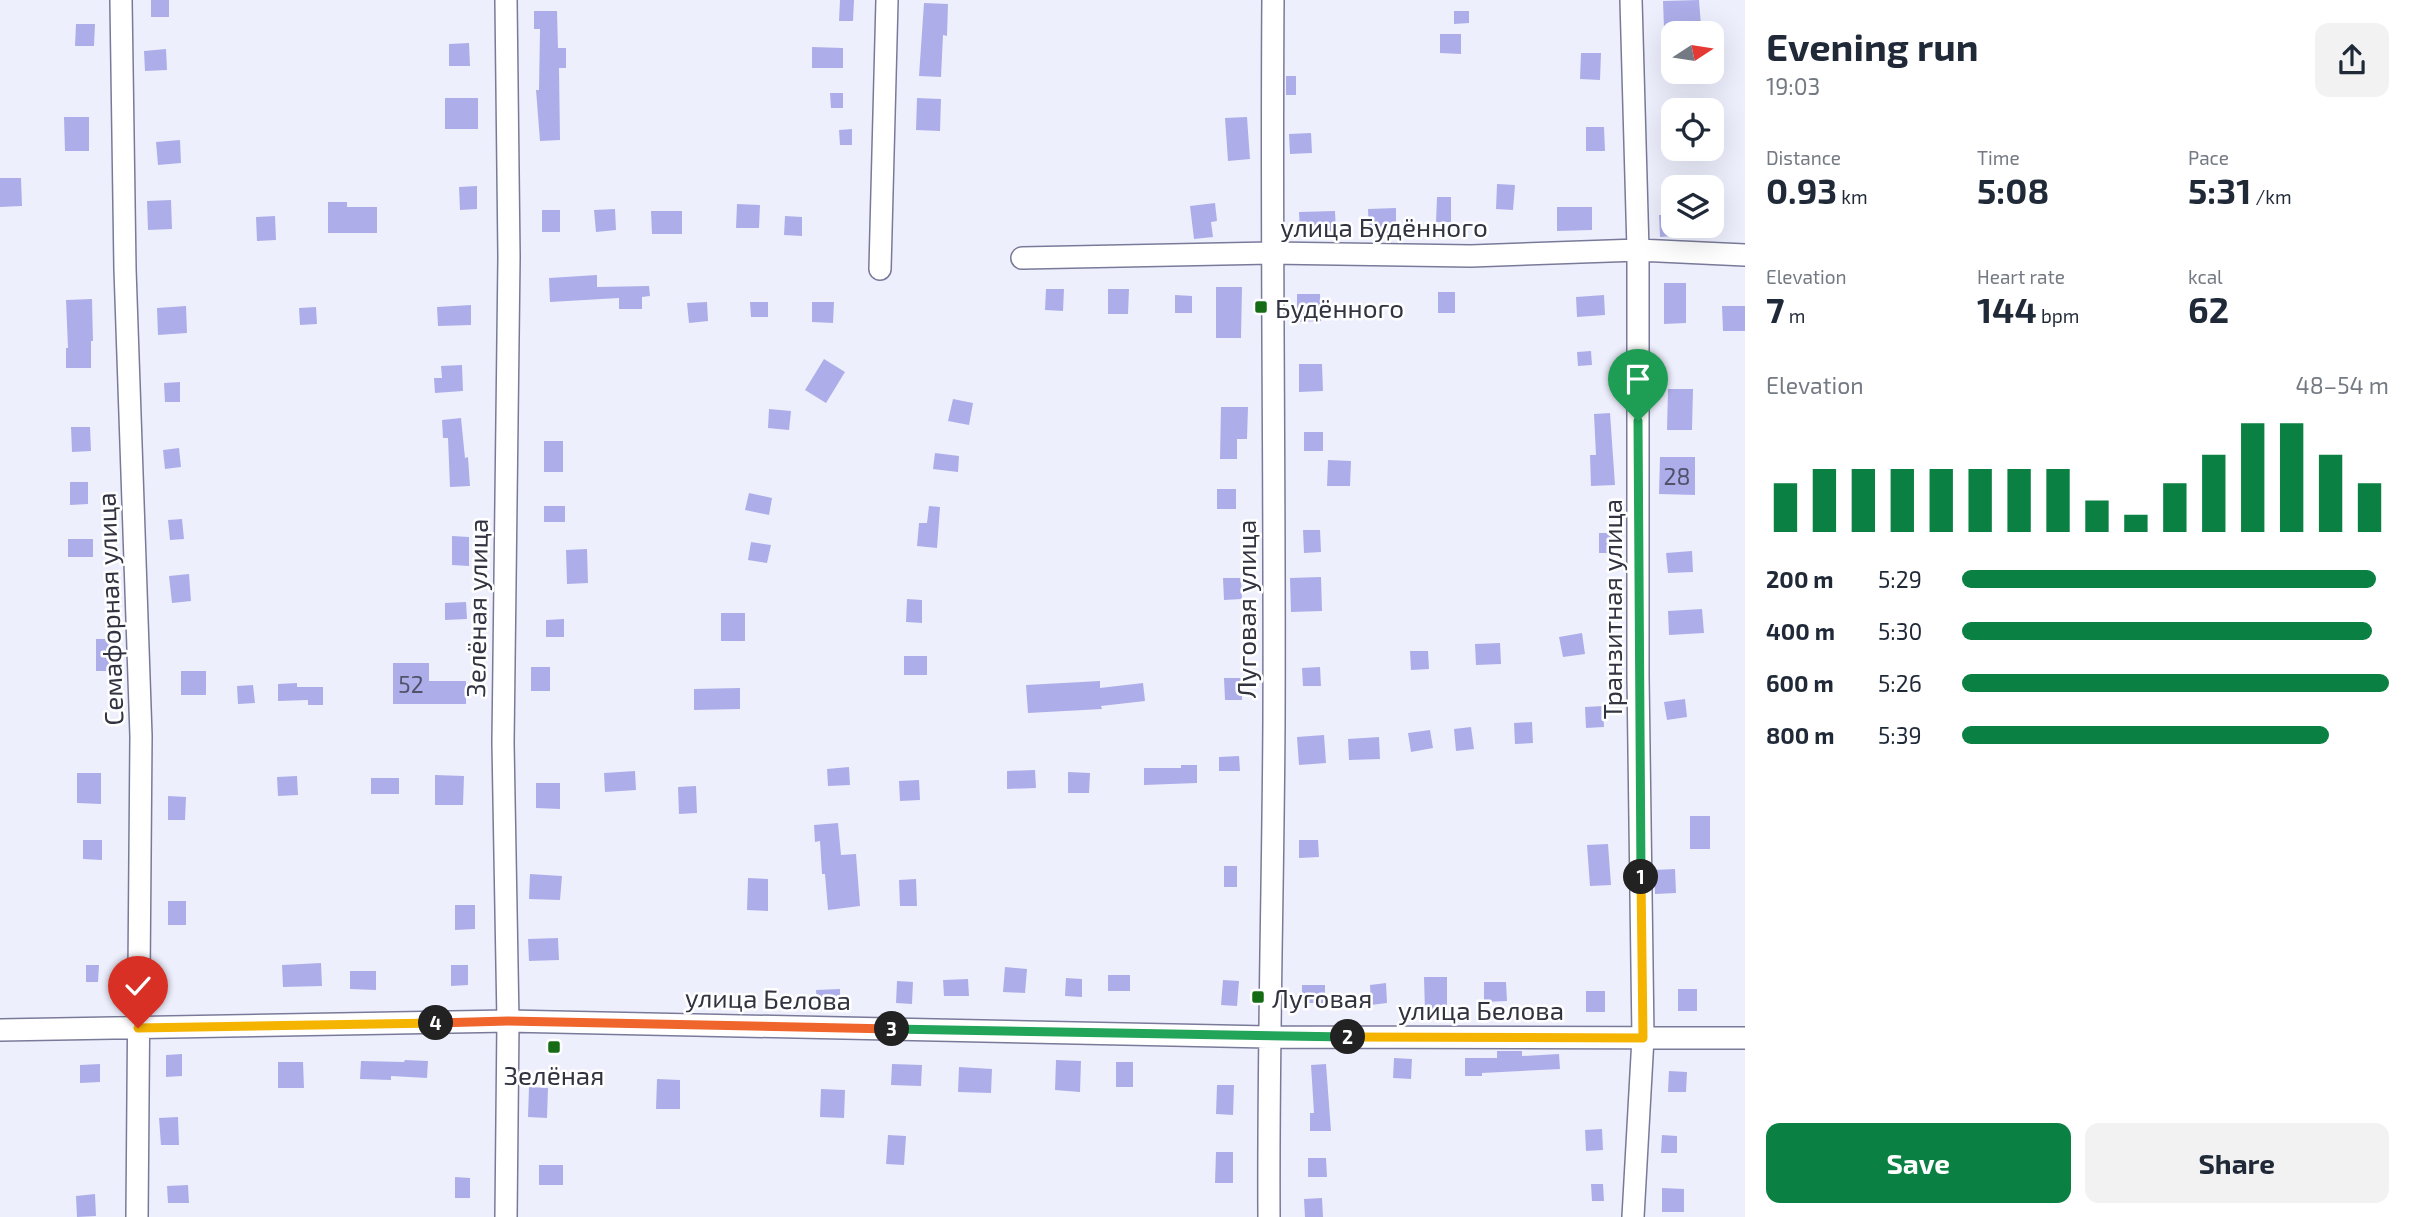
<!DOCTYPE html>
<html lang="en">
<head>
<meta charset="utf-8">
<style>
	body { margin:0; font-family:"Exo 2",sans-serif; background:#f2f2f3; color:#1f2937; height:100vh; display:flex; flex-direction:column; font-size:26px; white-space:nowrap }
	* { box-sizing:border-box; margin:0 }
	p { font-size:23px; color:#747a83 }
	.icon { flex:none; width:38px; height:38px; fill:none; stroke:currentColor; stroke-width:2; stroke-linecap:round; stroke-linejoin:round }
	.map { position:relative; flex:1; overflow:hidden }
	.sheet { display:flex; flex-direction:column; background:#fff; width:665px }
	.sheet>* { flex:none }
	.needle { width:46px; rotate:78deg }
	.buttons { position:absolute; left:1661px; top:21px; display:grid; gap:14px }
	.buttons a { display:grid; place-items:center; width:63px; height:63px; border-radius:14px; background:#fff; box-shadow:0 7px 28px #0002; font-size:35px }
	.pin { position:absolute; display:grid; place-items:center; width:60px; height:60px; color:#fff; margin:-72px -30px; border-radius:50% 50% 50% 0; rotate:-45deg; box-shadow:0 0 7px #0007 }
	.pin .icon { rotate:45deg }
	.km { position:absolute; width:35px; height:35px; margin:-18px; border-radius:50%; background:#222; color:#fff; font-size:19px; line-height:35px; text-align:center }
	.round { display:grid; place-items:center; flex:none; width:74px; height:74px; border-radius:14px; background:#f2f2f3 }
	.overview { display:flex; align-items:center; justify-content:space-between; height:119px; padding:0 21px }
	h1 { font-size:38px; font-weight:700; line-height:52px }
	.figures { display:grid; grid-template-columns:repeat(3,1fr); gap:10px; height:119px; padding:7px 21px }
	.figures div { display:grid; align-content:center }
	.figures b { font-size:35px; font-weight:700 }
	.figures small { font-size:19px; font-weight:400 }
	.figures p { font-size:19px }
	.chart { height:196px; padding:14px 21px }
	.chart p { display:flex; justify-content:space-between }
	.chart svg { width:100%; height:126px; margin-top:7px; stroke:#0b8043; stroke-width:6 }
	.cta { display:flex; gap:14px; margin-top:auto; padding:14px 21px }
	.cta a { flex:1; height:80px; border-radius:14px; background:#0b8043; color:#fff; font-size:28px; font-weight:700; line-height:80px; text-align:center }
	.cta a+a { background:#f2f2f3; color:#1f2937 }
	ul { padding:0 21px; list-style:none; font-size:23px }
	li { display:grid; grid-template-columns:112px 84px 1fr; align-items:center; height:52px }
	li i { height:18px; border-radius:9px; background:#0b8043 }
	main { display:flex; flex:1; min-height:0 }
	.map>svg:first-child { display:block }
	.building { fill:#adaee9 }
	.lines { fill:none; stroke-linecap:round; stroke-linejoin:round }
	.minor-casing { stroke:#797a99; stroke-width:24 }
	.minor { stroke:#fff; stroke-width:21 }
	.split-1-casing { stroke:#fff; stroke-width:14 }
	.split-2-casing { stroke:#fff; stroke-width:14 }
	.split-3-casing { stroke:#fff; stroke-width:14 }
	.split-4-casing { stroke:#fff; stroke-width:14 }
	.split-5-casing { stroke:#fff; stroke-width:14 }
	.split-1 { stroke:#22a559; stroke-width:9 }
	.split-2 { stroke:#f5b400; stroke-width:9 }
	.split-3 { stroke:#22a559; stroke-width:9 }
	.split-4 { stroke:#f0652b; stroke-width:9 }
	.split-5 { stroke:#f5b400; stroke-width:9 }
	.poi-dot { fill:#156c15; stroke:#fff; stroke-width:2.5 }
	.labels { text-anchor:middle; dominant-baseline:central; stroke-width:5; stroke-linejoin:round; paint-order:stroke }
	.number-label { font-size:23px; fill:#51526a }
	.street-label { font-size:26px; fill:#323340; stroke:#fff }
	.poi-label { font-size:26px; fill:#323340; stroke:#fff; text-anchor:start }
</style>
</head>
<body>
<main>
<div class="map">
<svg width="1745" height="1217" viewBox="0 0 1745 1217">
	<rect width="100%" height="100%" fill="#eeeffd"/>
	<!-- building -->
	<path class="building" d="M151,0H169V17H151Z
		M840,0H854L853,21H839Z
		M1699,0L1701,26L1664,28L1663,1Z
		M924,3L948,4L947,36L943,35L941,77L919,76Z
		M534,11H557L558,48H566V68H559L560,140L540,141L536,90H539L540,29H534Z
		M1454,11H1469V23L1454,24Z
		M76,24H95L94,46H75Z
		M1440,34H1461V54L1440,53Z
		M469,43L470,66H449V44Z
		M812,47L843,48V68H812Z
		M166,49L167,70L145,71L144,51Z
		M1581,53H1601L1600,80L1580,79Z
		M1286,76H1296V95H1286Z
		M830,93H843V108H831Z
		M445,98H478V129H445Z
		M917,98L941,99L940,131L916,130Z
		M64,117H89V151H65Z
		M1247,117L1250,159L1228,161L1225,118Z
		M1586,127H1604L1605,151H1586Z
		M852,129V145H840L839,130Z
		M1311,133L1312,153L1290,154L1289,134Z
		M180,140L181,163L158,165L156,142Z
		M0,178H21L22,206L0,207Z
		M1497,184L1515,185L1513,210L1496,209Z
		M477,186V209L460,210L459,187Z
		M1437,197H1451V222H1436Z
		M171,200L172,229L148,230L147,201Z
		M328,202H347V207H377V233H328Z
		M1215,203L1217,221L1211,222L1213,237L1194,239L1190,206Z
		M737,204L760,205L759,228H736Z
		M1557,207H1592V230L1557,231Z
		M1396,208V233L1369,234L1368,209Z
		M615,209L616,230L596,232L594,210Z
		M542,210H560V232H542Z
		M651,211H682V234H652Z
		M1335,211L1336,231L1300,232L1299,212Z
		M1659,215H1673V236L1660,237Z
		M275,216L276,240L257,241L256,217Z
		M785,216L802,217V236L784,235Z
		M597,275V287L649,286L650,296L642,297V309H619V298L550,302L549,278Z
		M1664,283H1686V323L1664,324Z
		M1216,287H1242L1241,338H1216Z
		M1046,289H1064L1063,311L1045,310Z
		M1108,289H1129L1128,314H1108Z
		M1438,292H1455V313H1438Z
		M1297,294H1320L1321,321L1297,322Z
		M1175,295L1192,296V313H1175Z
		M1604,295L1605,315L1577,317L1576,297Z
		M92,299L93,341H91V368H66V348H68L66,300Z
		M707,302L708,321L689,323L687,303Z
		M750,302H768V317H751Z
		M812,302H834L833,323L812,322Z
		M471,305V325L438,326L437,307Z
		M186,306L187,333L158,335L157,308Z
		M1722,306H1745V331H1723Z
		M316,307L317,324L300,325L299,308Z
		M1591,351L1592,365L1578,366L1577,352Z
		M824,359L845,372L826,403L805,390Z
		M1299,364H1322L1323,391L1299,392Z
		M462,365L463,391L435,393L434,378H442L441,366Z
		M180,382V402H165L164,383Z
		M1668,389H1693L1692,430H1667Z
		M953,399L973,403L969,425L948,421Z
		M1221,407H1248L1247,439H1237V459H1220Z
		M769,409L791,411L789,430L768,428Z
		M1610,413L1615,485L1591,486L1590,455H1596L1594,414Z
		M461,418L465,458L468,457L470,486L450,487L448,438H443L442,420Z
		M71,427H90L91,451L72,452Z
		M1304,432H1323V451H1304Z
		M544,441H563V472H544Z
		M179,448L181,467L165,469L163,450Z
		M935,453L959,456L958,472L933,469Z
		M1660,457H1695V495L1659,494Z
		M1328,460L1351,461L1350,486H1327Z
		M70,482H88V504L70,505Z
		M1217,489H1236V509H1217Z
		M749,493L772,498L769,515L745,510Z
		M544,506H565V522H544Z
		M929,506L940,507L937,548L917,546L919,523H927Z
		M182,519L184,539L170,540L168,520Z
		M1303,530H1320L1321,552L1304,553Z
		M1599,533H1617L1618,553H1599Z
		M452,536L469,537V566L452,565Z
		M68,539H93V557H68Z
		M751,542L771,545L767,563L748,560Z
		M587,549L588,583L567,584L566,550Z
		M1692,551L1693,572L1668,573L1666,553Z
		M189,574L191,601L172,603L169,576Z
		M1321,577L1322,611L1291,612L1290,578Z
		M1223,578H1241L1242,599L1224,600Z
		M907,599L922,600V623L906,622Z
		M466,602L467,619L445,620V603Z
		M1702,609L1704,633L1669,635L1668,611Z
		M721,613H745V641H721Z
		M564,619V637H546V620Z
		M1582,633L1585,654L1563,657L1559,637Z
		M96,639H109V671H96Z
		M1500,643L1501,664L1476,665L1475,644Z
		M1410,651H1428L1429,669L1411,670Z
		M904,656H927V675H904Z
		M393,663H429V681H466V704H393Z
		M531,667H550V691H531Z
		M1320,667L1321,686H1303L1302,668Z
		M181,671H206V695H181Z
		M1224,678H1242V700H1225Z
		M1100,681V688L1143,683L1145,701L1101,706L1102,709L1028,713L1026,685Z
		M297,683V687H323V705H308V700L278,701V684Z
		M253,685L255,703L238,704L237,686Z
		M740,688V709L694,710V689Z
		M1685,699L1687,717L1667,720L1664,702Z
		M1603,706L1604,727L1586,728L1585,707Z
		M1532,722L1533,743L1515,744L1514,723Z
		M1471,727L1474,749L1456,751L1454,729Z
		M1430,730L1433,748L1411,752L1408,733Z
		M1324,735L1326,763L1299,765L1297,737Z
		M1379,737L1380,759L1349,760L1348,739Z
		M1239,756L1240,771H1219V757Z
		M1181,765H1197V783L1144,785V768H1181Z
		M849,767L850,785L828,786L827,769Z
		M1035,770L1036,788L1007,789V771Z
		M635,771L636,790L605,792L604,773Z
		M1068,772L1090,773L1089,793H1068Z
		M77,773H101V804L77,803Z
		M435,775L464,776L463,805H435Z
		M297,776L298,795L278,796L277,777Z
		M371,778H399V794H371Z
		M919,780L920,800L900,801L899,781Z
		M536,783H560V809L536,808Z
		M696,786L697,813L679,814L678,787Z
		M168,796L186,797L185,820H168Z
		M1690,816H1710V849H1690Z
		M838,823L841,855L856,854L860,906L828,910L825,874H822L820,841L815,842L814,825Z
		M83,840H102V860L83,859Z
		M1299,840H1318L1319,857L1299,858Z
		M1608,844L1611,885L1590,886L1587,845Z
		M1224,866H1237V887H1224Z
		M1675,869L1676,893L1655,894L1654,870Z
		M530,874L562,876L560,900L529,899Z
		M748,878L768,879V911L747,910Z
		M916,879L917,906H900L899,880Z
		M168,901H186V925H168Z
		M455,905H475V929L455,930Z
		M558,938L559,960L529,961L528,939Z
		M321,963L322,986L283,987L282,965Z
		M86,965H99L98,982H86Z
		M451,965H468V985L451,986Z
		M1005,967L1027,969L1025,993L1003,992Z
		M350,971H376V990L350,989Z
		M1108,975H1130V991H1108Z
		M1424,977H1447V1012H1425Z
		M1066,978L1082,979V997L1065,996Z
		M968,979L969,996H944L943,980Z
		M1223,980L1239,981L1237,1006L1221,1005Z
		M897,981L913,982L912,1004L896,1003Z
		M1484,982H1506L1507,1001L1484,1002Z
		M1386,983L1387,1003L1371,1005L1370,985Z
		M1302,985H1325V1003H1302Z
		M840,989V1002L817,1003L816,990Z
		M1678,989H1697V1011H1678Z
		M1586,991H1605V1012H1586Z
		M1497,1051H1522V1056L1559,1054L1560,1069L1482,1073V1076H1465V1058H1497Z
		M182,1054V1076L166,1077V1055Z
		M1394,1058L1412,1059L1411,1079L1393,1078Z
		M405,1060L428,1061L427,1078L391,1076V1080L360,1079L361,1061L404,1062Z
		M1056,1060L1081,1061L1080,1092L1055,1090Z
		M278,1062H303L304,1088H278Z
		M1116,1062H1133V1087H1116Z
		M100,1064V1082L80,1083V1065Z
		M892,1064L922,1065L921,1086L891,1085Z
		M1326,1064L1331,1131H1310V1113H1314L1311,1065Z
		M959,1067L992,1069L991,1093L958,1092Z
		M1669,1071L1687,1072L1686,1092H1668Z
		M657,1079L680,1080V1109H656Z
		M1217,1085H1234L1233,1115L1216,1114Z
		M529,1087L548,1088L547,1118L528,1117Z
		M821,1089L845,1090L844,1118L820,1117Z
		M178,1117L179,1145H161L159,1118Z
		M1602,1129L1603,1150L1586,1151L1585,1130Z
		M888,1135L906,1136L904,1165L886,1164Z
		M1662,1135L1677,1136V1153H1661Z
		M1216,1152H1233V1183H1215Z
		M1308,1158H1326L1327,1177H1308Z
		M539,1165H563V1185H539Z
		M455,1177L470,1178V1198H455Z
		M1591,1184H1603L1604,1201H1592Z
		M188,1185L189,1203H168L167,1186Z
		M1662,1188L1684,1189V1212H1662Z
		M95,1194L96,1216L77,1217L76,1196Z
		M1322,1198L1323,1217H1305L1304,1199Z"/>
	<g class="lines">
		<!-- minor casing -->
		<g class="minor-casing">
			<path id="minor" d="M121,0L125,269L141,736L137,1217
				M506,0L509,257L503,743L508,1021L506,1217
				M1631,0L1638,250V677L1643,1038L1633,1217
				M1022,258L1271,253L1471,256L1638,250L1745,255
				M880,269L887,0
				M0,1030L508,1021L1268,1037L1745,1038
				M1269,1217C1268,1052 1273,887 1274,722C1275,481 1271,241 1273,0"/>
		</g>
		<!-- minor -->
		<use href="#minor" class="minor"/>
	</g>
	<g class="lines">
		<!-- split-1 casing -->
		<g class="split-1-casing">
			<path id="split-1" d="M1638,421L1641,877"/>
		</g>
		<!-- split-2 casing -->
		<g class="split-2-casing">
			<path id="split-2" d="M1348,1037L1643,1038L1641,877"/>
		</g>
		<!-- split-3 casing -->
		<g class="split-3-casing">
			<path id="split-3" d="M892,1029L1348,1037"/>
		</g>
		<!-- split-4 casing -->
		<g class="split-4-casing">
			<path id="split-4" d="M436,1023L508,1021L892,1029"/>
		</g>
		<!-- split-5 casing -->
		<g class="split-5-casing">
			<path id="split-5" d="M138,1028L436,1023"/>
		</g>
		<!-- split-1 -->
		<use href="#split-1" class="split-1"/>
		<!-- split-2 -->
		<use href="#split-2" class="split-2"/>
		<!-- split-3 -->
		<use href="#split-3" class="split-3"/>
		<!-- split-4 -->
		<use href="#split-4" class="split-4"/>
		<!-- split-5 -->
		<use href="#split-5" class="split-5"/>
	</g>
	<!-- markers -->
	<g class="poi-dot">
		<rect x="1254" y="300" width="14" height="14" rx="3.5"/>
		<rect x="1251" y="990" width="14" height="14" rx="3.5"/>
		<rect x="547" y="1040" width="14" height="14" rx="3.5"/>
	</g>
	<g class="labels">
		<!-- number labels -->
		<g class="number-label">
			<text x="1677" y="476">28</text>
			<text x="411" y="684">52</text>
		</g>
		<!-- street labels -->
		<g class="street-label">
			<text x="1384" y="226">улица Будённого</text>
			<text transform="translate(476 608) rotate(-89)">Зелёная улица</text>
			<text transform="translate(109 609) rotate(-92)">Семафорная улица</text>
			<text transform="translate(1245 609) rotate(-90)">Луговая улица</text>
			<text transform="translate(1611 609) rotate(-90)">Транзитная улица</text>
			<text transform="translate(768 998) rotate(1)">улица Белова</text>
			<text x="1481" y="1009">улица Белова</text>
		</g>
		<!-- poi labels -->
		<g class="poi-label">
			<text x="1275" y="307">Будённого</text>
			<text x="1272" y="997">Луговая</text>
			<text x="554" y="1074" text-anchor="middle">Зелёная</text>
		</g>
	</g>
</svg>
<div class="buttons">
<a><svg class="needle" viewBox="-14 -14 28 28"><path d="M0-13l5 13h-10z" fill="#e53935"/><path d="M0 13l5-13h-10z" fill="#747a83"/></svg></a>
<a><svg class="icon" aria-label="locate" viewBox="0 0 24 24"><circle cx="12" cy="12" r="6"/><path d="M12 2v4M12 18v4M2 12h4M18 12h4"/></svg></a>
<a><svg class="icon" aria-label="layers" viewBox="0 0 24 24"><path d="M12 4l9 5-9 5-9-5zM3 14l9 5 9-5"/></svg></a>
</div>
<div class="pin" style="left:1638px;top:421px;background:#1e9e55"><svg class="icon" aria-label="arrive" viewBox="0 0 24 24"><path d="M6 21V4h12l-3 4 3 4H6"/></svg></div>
<div class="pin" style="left:138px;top:1028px;background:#d93025"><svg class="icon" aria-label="check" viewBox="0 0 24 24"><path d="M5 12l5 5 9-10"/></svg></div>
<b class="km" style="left:1641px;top:877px">1</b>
<b class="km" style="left:1348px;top:1037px">2</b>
<b class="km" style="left:892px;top:1029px">3</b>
<b class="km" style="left:436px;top:1023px">4</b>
</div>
<section class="sheet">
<div class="overview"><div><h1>Evening run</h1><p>19:03</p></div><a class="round"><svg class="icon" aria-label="share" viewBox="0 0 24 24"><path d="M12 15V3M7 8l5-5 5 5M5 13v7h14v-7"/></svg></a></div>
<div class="figures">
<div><p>Distance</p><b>0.93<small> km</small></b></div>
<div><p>Time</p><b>5:08</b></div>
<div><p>Pace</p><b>5:31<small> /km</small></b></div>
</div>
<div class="figures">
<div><p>Elevation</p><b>7<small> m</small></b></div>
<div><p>Heart rate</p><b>144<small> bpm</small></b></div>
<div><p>kcal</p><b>62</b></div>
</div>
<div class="chart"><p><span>Elevation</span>48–54 m</p>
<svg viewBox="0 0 160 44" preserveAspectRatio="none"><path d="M5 44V27M15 44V22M25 44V22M35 44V22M45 44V22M55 44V22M65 44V22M75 44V22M85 44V33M95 44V38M105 44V27M115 44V17M125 44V6M135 44V6M145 44V17M155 44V27"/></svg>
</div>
<ul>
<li><b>200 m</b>5:29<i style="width:97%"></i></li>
<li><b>400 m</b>5:30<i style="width:96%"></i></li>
<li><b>600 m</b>5:26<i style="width:100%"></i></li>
<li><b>800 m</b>5:39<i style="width:86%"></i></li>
</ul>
<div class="cta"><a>Save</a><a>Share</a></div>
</section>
</main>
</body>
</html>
